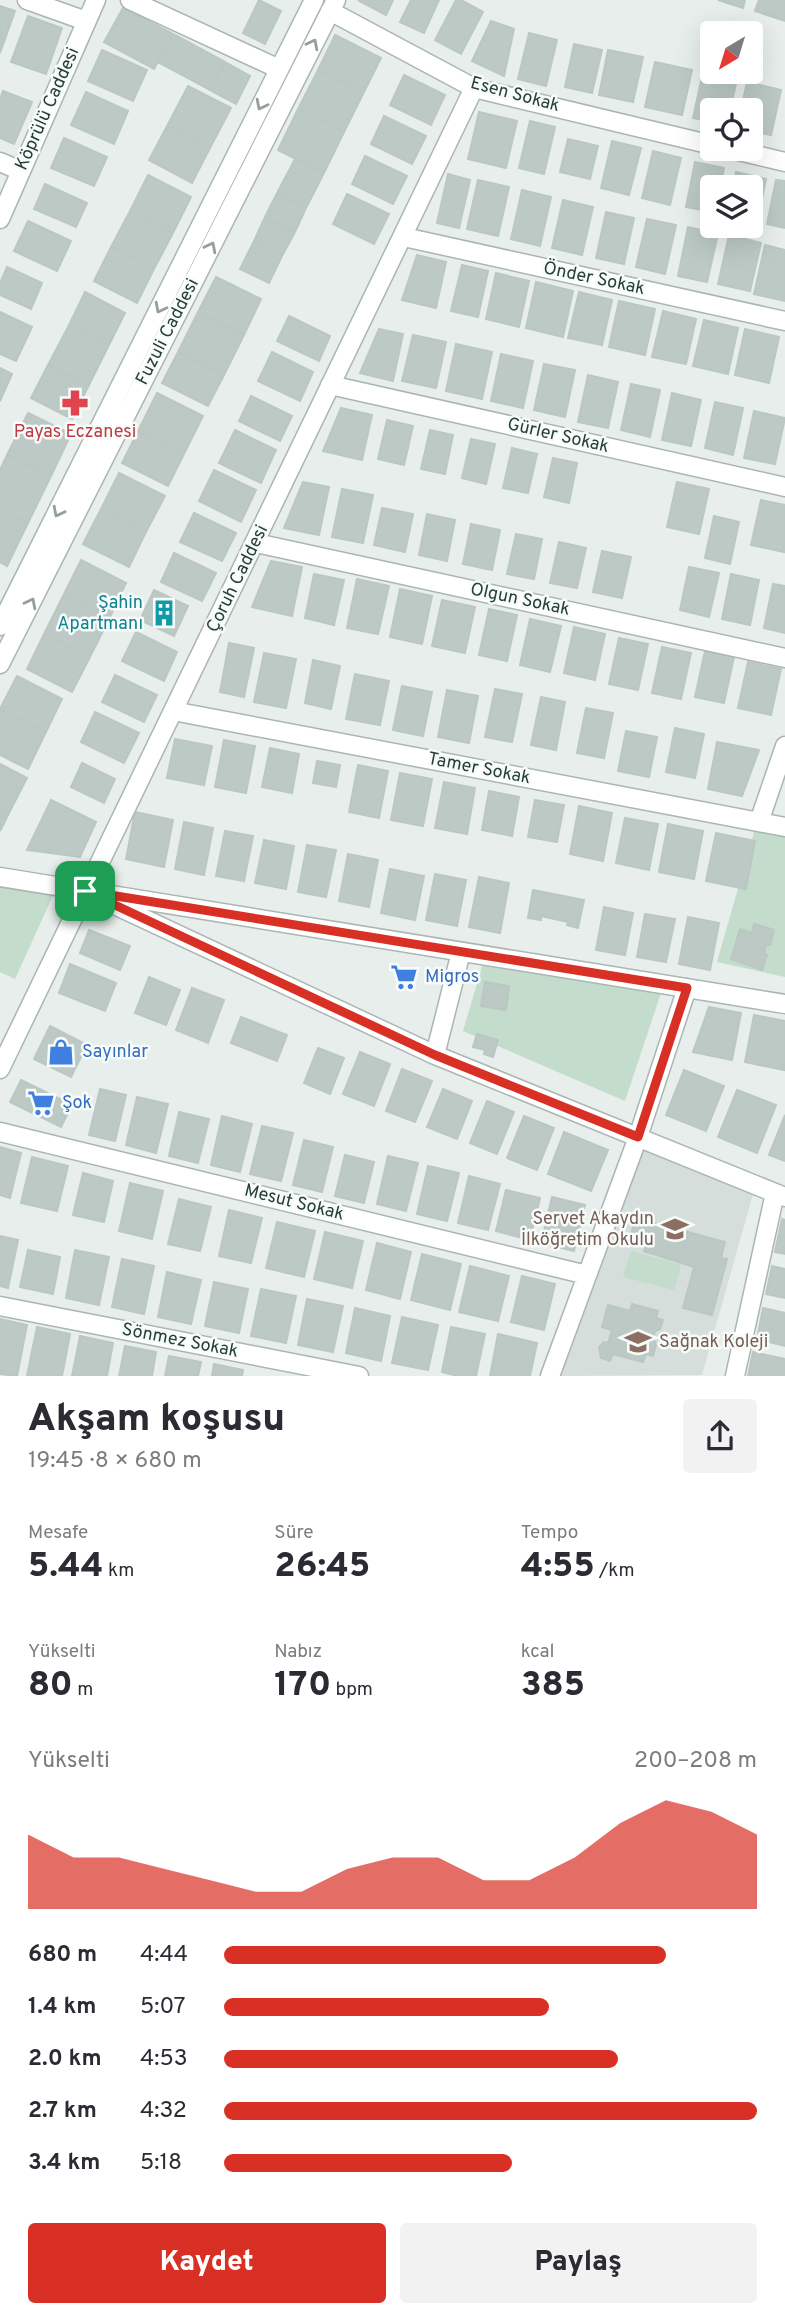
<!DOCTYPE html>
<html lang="tr">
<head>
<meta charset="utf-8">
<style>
	body { margin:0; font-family:Overpass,sans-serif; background:#f2f2f3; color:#2b2b33; height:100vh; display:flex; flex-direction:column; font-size:26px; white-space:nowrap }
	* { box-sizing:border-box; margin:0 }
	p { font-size:23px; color:#7c7c81 }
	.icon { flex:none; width:38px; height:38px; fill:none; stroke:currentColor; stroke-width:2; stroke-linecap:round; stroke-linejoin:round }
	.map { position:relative; height:1376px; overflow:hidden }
	.panel { display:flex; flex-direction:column; background:#fff; flex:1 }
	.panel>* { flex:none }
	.needle { width:46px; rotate:218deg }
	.controls { position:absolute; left:700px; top:21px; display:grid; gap:14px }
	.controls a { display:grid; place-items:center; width:63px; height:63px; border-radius:7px; background:#fff; box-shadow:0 7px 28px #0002; font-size:35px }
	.pin { position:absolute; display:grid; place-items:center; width:60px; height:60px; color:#fff; margin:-30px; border-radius:14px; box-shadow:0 4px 10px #0006 }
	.round { display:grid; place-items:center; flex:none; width:74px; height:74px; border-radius:7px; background:#f2f2f3 }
	.summary { display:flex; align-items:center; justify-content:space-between; height:119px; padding:0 28px }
	h1 { font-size:38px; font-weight:800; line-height:52px }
	.figures { display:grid; grid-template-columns:repeat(3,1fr); gap:10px; height:119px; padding:7px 28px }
	.figures div { display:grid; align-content:center }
	.figures b { font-size:35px; font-weight:800 }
	.figures small { font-size:19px; font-weight:400 }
	.figures p { font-size:19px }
	.chart { height:196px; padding:14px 28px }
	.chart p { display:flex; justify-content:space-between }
	.chart svg { width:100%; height:126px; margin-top:7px; fill:#d93025; opacity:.7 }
	.cta { display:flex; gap:14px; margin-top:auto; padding:14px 28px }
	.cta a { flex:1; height:80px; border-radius:7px; background:#d93025; color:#fff; font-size:28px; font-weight:800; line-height:80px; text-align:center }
	.cta a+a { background:#f2f2f3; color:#2b2b33 }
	ul { padding:0 28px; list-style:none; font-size:23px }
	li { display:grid; grid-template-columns:112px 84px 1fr; align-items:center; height:52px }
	li i { height:18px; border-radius:9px; background:#d93025 }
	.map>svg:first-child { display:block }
	.built { fill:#d5dedb }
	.green { fill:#c3dccc }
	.building { fill:#bcc9c5; stroke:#bac7c3; stroke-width:2 }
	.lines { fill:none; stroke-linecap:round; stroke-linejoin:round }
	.minor-casing { stroke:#aab6b2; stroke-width:21 }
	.minor { stroke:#fff; stroke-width:18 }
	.oneway { stroke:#939f9c }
	.route-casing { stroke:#fff; stroke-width:14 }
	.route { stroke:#d93025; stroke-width:9 }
	.labels { text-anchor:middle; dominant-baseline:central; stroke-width:5; stroke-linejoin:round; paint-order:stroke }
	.street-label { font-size:18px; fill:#273f3a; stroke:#f7fbf9 }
	.health-label { font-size:18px; fill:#be3a42; stroke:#f7fbf9 }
	.culture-label { font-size:18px; fill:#0d838f; stroke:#f7fbf9; text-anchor:end }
	.shop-label { font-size:18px; fill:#366cbe; stroke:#f7fbf9; text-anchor:start }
	.education-label { font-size:18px; fill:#785e54; stroke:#f7fbf9; text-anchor:end }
</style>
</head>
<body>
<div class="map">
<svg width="785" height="1376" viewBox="0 0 785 1376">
	<rect width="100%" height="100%" fill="#e7eeeb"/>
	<!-- built -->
	<path class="built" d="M643,1141L755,1187L702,1375L554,1376Z"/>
	<!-- green -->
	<path class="green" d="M757,822L785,828V977L717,962Z
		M0,880L54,893L15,979L0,972Z
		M486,953L664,984L625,1101L463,1031Z
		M631,1251L681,1265L674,1290L623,1277Z"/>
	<!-- building -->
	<path class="building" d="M259,0L281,11L265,44L243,33Z
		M358,0H393L386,15Z
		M411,0H439L424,33L400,22Z
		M456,0H461L483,12L461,54L435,40Z
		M718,0H745L743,8Z
		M759,0H785V21L755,11Z
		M0,6L15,11L0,53Z
		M123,8L173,34L154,69L104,42Z
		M28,16L62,28L46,74L11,62Z
		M491,21L514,29L504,76L472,61Z
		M529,33L557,40L546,86L518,79Z
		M173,34L225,62L210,90L158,62Z
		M335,35L381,58L364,92L318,70Z
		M574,44L602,50L592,93L565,87Z
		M102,50L147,70L133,101L88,81Z
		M608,50L643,57L633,102L599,95Z
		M225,62L250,76L236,104L210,90Z
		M655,62L692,70L682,115L645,107Z
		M318,70L364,92L344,132L298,109Z
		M703,72L737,79L730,110H712V122L693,118Z
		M404,75L445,95L431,125L390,105Z
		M747,82L781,90L771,135L751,131V110H741Z
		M188,86L231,108L210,148L167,126Z
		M3,91L32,102L14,144L0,138V99Z
		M86,92L128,111L114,144L71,125Z
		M298,109L344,132L324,173L278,150Z
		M479,112L517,121L506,168L468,159Z
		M384,116L426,136L412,164L371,144Z
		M530,121L555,127L544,174L519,168Z
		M167,126L210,148L192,183L149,160Z
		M64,138L107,157L94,186L51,168Z
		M568,139L598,146L590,179L560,172Z
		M612,141L641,148L629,195L601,188Z
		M653,151L681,158L670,205L642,198Z
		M365,156L407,176L393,204L352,184Z
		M295,159L324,173L306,208L277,193Z
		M695,162L724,168L720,187H712V212L686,207Z
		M736,172L766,179L757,223L751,222V187H732Z
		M448,174L470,180L459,228L437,223Z
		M148,175L191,197L173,233L130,211Z
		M478,180L509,187L498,236L467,229Z
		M776,180L785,181V228L767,224Z
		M45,184L87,203L76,227L34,209Z
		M522,190L551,197L540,246L511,239Z
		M277,193L306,208L295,232L265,217Z
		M347,194L389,214L374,244L333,224Z
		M563,200L593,207L582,255L552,248Z
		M130,211L173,233L154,269L111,247Z
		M606,212L634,218L624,264L596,258Z
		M265,217L295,232L282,256L254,241Z
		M647,219L676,225L665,274L636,267Z
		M28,221L71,241L57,271L14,251Z
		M688,227L718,234L707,282L678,276Z
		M729,235L761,243L750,291L718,284Z
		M254,241L282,256L269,283L240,269Z
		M765,245L785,250V301L754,294Z
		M111,247L154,269L137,303L94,281Z
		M417,255L446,262L436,308L402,300Z
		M462,265L488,271L478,317L451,311Z
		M7,267L42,283L31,309L0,295V283Z
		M496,273L529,281L519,327L486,319Z
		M216,277L261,299L244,335L198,312Z
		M536,282L573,291L563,337L526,328Z
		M85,292L125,313L109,345L69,325Z
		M579,292L612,300L602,345L568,338Z
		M619,301L655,309L645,355L609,347Z
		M663,311L696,319L686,364L652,357Z
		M0,312L32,327L16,361L0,354Z
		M198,312L244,335L224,375L178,352Z
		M289,316L330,336L319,361L277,341Z
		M704,320L738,328L728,374L693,366Z
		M69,325L109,345L89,385L48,365Z
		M379,329L403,334L393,381L360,373Z
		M745,329L779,337L769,383L735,375Z
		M413,335L446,342L436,388L402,381Z
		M456,344L492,352L482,399L446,391Z
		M178,352L224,375L208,406L162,383Z
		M272,352L313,372L300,401L258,381Z
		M501,354L533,361L523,408L491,401Z
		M544,364L575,370L565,417L534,410Z
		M48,365L89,385L72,419L31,398Z
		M0,368L12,374L0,401Z
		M588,375L618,382L608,428L578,422Z
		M631,384L660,390L650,437L621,430Z
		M157,393L203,416L184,454L138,431Z
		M672,393L701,400L691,446L662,440Z
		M251,396L292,416L280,441L239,421Z
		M715,402L743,408L733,455L705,448Z
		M341,408L372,415L362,460L323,451Z
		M754,411L785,418L775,464L744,458Z
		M28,413L71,434L51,476L7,455Z
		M387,420L413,426L404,465L378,459Z
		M235,430L276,450L261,483L219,463Z
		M430,430L453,435L445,474L421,469Z
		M138,431L184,454L168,486L122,463Z
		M471,439L495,444L486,484L462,478Z
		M512,448L537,454L528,493L503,488Z
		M7,455L51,476L28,523L0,510V470Z
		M553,458L577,463L569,503L544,497Z
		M214,470L256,490L241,522L199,501Z
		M119,473L165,496L146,532L101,509Z
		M303,482L329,487L319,535L284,528Z
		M677,482L709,489L699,534L667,527Z
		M342,489L373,495L363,543L332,537Z
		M761,500L785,505L784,552L751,545Z
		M382,508L413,514L405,552L374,545Z
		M101,509L146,532L129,567L83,544Z
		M0,510L28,523L7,566L0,562Z
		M194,513L236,533L222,561L180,542Z
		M427,514L455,520L447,561L419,555Z
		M714,516L739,522L730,564L705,558Z
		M471,524L500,530L492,570L463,564Z
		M516,534L542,539L534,579L507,574Z
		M559,542L586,548L577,588L550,583Z
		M602,551L631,557L622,598L593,592Z
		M174,553L216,573L202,601L161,582Z
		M81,560L126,583L110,617L64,594Z
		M271,561L302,567L292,616L252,607Z
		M689,567L719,573L709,617L680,610Z
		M314,574L344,580L334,625L305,618Z
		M731,574L759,580L750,625L722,619Z
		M357,579L389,586L378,634L347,628Z
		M773,584L785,586V633L764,628Z
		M400,589L432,596L422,644L390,637Z
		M154,590L188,606L174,636L140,620Z
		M64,594L110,617L90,657L44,634Z
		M442,600L475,607L465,653L432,646Z
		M489,609L517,615L507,661L479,655Z
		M530,619L561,626L550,672L520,665Z
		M574,627L605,634L595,680L564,673Z
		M136,632L177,652L164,681L122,661Z
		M44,634L90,657L72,692L27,669Z
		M619,638L648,644L638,690L609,684Z
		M229,643L254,648L244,697L220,692Z
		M662,647L691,653L681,699L652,693Z
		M705,651L734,657L724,703L695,697Z
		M264,653L296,659L286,708L254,702Z
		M313,660L340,666L331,709L305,703Z
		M748,662L781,669L771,715L738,708Z
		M355,674L389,681L380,725L346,719Z
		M115,675L157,695L144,722L102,702Z
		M17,676L62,699L46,732L0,709Z
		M402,686L432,692L423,736L393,730Z
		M495,689L522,694L512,742L485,737Z
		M447,690L478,696L469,743L438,737Z
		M541,697L565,702L556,750L531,745Z
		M586,708L613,713L604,758L577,753Z
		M0,709L46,732L28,769L0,755Z
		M95,712L139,733L124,763L81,742Z
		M675,728L704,734L695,778L666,772Z
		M626,731L657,737L649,777L618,771Z
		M175,739L212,746L204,785L167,778Z
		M224,740L255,746L246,793L215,787Z
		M717,742L759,750L742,796L708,789Z
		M270,748L299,754L292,793L262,787Z
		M317,761L340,765L336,787L313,783Z
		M82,763L115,779L104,803L71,787Z
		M0,764L27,778L9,813L0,809Z
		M358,765L388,771L379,818L349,812Z
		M400,773L432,779L423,826L391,820Z
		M444,782L475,788L467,834L435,828Z
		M489,791L519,797L512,836L482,830Z
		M51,800L96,822L80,857L27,850Z
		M535,800L564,805L557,842L528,837Z
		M579,806L612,813L603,861L570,854Z
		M0,809L9,813L0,831Z
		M135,812L173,820L164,867L126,859Z
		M625,818L658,824L649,870L616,863Z
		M184,822L213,828L204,875L175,869Z
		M668,824L703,831L694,879L659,872Z
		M225,831L253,836L244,881L216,876Z
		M716,833L755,841L746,889L706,881Z
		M264,840L294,846L286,889L255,883Z
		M307,845L336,850L326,897L298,892Z
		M348,854L378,860L369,907L339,901Z
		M390,869L424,876L415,920L381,913Z
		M435,874L466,880L457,926L426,920Z
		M479,877L509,883L500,933L469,927Z
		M533,890L584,900L578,928L567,925L568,922L541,916V920L528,918Z
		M604,907L633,913L625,955L596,950Z
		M645,914L675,919L666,962L637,957Z
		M688,917L719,923L710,970L679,964Z
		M754,924L774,930L770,945L766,944L764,954L767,955L762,970L731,959L740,929L752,933Z
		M89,930L130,946L120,970L80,953Z
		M70,964L116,983L105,1011L59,993Z
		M149,977L180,990L166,1025L135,1013Z
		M485,982L509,986L506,1010L481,1006Z
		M192,988L224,1000L208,1043L176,1030Z
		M709,1007L741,1013L732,1060L693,1052Z
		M754,1015L785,1021L784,1070L745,1062Z
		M241,1017L287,1035L277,1061L231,1043Z
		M50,1026L87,1045L71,1077L34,1059Z
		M477,1034L498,1040L493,1057L484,1054L485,1050L473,1047Z
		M318,1048L344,1058L330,1094L304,1083Z
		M360,1052L390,1064L374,1106L343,1094Z
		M402,1069L432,1081L415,1122L386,1111Z
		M684,1070L724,1086L706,1131L666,1115Z
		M21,1080L72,1105L61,1127L10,1102Z
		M100,1089L126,1095L115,1141L89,1135Z
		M443,1089L472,1101L457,1139L427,1127Z
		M737,1090L776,1105L757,1153L718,1137Z
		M137,1097L168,1104L156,1153L126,1145Z
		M487,1101L514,1112L497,1154L470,1143Z
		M179,1112L209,1119L198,1163L169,1156Z
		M785,1115V1161L769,1155Z
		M222,1116L252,1124L240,1172L211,1165Z
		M524,1116L554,1128L537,1170L507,1158Z
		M262,1126L293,1133L281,1181L250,1174Z
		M564,1132L608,1150L591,1191L548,1174Z
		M304,1140L333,1147L322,1192L293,1185Z
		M0,1147L21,1153L10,1198L0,1195Z
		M345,1155L374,1162L364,1203L335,1196Z
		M388,1156L418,1163L406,1211L377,1204Z
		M32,1157L68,1166L57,1211L21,1203Z
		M428,1166L459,1173L447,1221L417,1214Z
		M83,1173L113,1181L104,1222L73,1215Z
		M469,1176L500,1184L488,1230L458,1223Z
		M130,1183L163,1191L152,1239L119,1231Z
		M506,1190L540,1198L530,1240L496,1231Z
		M552,1197L585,1205L574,1251L541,1243Z
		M179,1199L211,1207L200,1251L168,1244Z
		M229,1210L262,1218L251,1263L219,1256Z
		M636,1218L725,1242L721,1258L727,1259L712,1315L683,1308L694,1267L644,1251L646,1246L641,1244L642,1240L630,1237Z
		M782,1219L785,1220V1254L775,1252Z
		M277,1222L315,1231L304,1277L266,1268Z
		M325,1232L363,1241L352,1288L314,1279Z
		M0,1236L18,1240L8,1288L0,1286Z
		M377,1243L411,1252L400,1299L366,1290Z
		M28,1250L60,1257L53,1294L20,1287Z
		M75,1250L109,1257L99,1305L66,1298Z
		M422,1254L461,1264L450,1310L411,1300Z
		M122,1259L154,1266L144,1314L112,1307Z
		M470,1266L509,1276L498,1321L459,1312Z
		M772,1266L785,1269V1298L766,1294Z
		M167,1272L201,1280L191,1324L158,1317Z
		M522,1276L555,1284L544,1330L511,1322Z
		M214,1282L248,1289L239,1333L205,1326Z
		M261,1289L296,1296L286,1343L251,1336Z
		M307,1299L343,1306L333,1352L298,1345Z
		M632,1304L658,1311L656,1318L663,1320L660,1329L655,1331L653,1338L656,1345L653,1356L646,1354L643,1362L613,1354L610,1361L601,1358L599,1347L604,1342L608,1343L612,1330L602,1327L608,1305L630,1311Z
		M355,1308L390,1316L381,1361L346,1353Z
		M763,1308L785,1313V1346L757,1339Z
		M402,1317L438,1325L428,1370L392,1363Z
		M0,1319L27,1325L17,1376L0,1374Z
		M37,1327L70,1334L62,1376H27Z
		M451,1327L485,1334L476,1376H458L442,1372Z
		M498,1334L537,1343L530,1376H490Z
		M80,1336L113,1343L107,1376H72Z
		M125,1346L156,1352L152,1376H119Z
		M753,1352L785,1359V1376H748Z
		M169,1356L201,1362L198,1376H165Z
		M214,1364L243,1370L242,1376H212Z"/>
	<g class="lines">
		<!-- minor casing -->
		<g class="minor-casing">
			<path id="minor" d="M27,0L86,21
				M130,0L279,69
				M330,11L474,88L712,145
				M730,149L785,162
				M0,162L21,171
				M0,219L96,0
				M404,237L785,321
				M330,385L785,487
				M256,543L785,658
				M0,626L314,0
				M0,664L336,0
				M173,711L785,827
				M759,822L785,746
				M0,877L785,1004
				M104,900L435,1055L785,1197
				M435,1055L461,952
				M0,1069L474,88
				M0,1132L587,1275
				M0,1306L359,1376
				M550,1376L638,1137L687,988
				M735,1376L775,1193"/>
		</g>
		<!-- minor -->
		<use href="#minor" class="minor"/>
	</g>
	<!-- one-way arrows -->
	<defs><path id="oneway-chevron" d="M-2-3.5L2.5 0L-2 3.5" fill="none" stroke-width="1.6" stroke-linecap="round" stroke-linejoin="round" transform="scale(1.75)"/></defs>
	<g class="oneway">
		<use href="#oneway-chevron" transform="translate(313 44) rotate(-63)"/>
		<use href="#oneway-chevron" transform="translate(261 105) rotate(117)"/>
		<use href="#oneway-chevron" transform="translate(211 247) rotate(-63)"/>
		<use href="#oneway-chevron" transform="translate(160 308) rotate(117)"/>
		<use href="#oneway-chevron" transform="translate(58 512) rotate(117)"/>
		<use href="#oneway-chevron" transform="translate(31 603) rotate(-63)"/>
	</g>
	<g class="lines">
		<!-- route casing -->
		<g class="route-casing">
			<path id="route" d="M85,891L687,988L638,1137L435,1055Z"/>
		</g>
		<!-- route -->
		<use href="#route" class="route"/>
	</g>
	<!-- icons -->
	<defs>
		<g id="pharmacy-bare" transform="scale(2.1)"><path d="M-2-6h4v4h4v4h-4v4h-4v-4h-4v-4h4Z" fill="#e0444e" stroke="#f7fbf9" stroke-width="2.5" paint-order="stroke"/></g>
		<g id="building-bare" transform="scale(2.1)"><path d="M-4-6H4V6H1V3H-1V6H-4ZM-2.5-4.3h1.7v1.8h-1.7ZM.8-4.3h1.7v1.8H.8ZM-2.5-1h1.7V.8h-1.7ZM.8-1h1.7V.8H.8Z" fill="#0f9aa8" stroke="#f7fbf9" stroke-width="2.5" paint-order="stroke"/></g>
		<g id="supermarket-bare" transform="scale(2.1)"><path d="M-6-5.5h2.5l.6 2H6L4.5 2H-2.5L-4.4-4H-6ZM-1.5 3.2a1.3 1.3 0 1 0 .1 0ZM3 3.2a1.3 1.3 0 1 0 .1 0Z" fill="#3f7fe0" stroke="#f7fbf9" stroke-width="2.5" paint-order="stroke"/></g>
		<g id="shop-bare" transform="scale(2.1)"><path d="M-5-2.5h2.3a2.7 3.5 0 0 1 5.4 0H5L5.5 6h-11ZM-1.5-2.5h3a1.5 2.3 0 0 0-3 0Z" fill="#3f7fe0" stroke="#f7fbf9" stroke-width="2.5" paint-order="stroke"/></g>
		<g id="school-bare" transform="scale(2.1)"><path d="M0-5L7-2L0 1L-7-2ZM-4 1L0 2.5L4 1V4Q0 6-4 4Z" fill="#8d6e63" stroke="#f7fbf9" stroke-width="2.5" paint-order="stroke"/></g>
	</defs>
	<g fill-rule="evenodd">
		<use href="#pharmacy-bare" x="75" y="403"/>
		<use href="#building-bare" x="164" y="613"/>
		<use href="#supermarket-bare" x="404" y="977"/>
		<use href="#shop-bare" x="61" y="1052"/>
		<use href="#supermarket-bare" x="41" y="1103"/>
		<use href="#school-bare" x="675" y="1229"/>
		<use href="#school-bare" x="638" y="1342"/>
	</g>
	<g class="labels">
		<!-- street labels -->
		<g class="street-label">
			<text transform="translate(515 95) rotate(15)">Esen Sokak</text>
			<text transform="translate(48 109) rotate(-66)">Köprülü Caddesi</text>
			<text transform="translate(594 279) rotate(12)">Önder Sokak</text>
			<text transform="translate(168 332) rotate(-63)">Fuzuli Caddesi</text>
			<text transform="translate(558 436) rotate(13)">Gürler Sokak</text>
			<text transform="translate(238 579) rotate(-64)">Çoruh Caddesi</text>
			<text transform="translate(520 600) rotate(12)">Olgun Sokak</text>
			<text transform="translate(479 769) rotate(11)">Tamer Sokak</text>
			<text transform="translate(294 1203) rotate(14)">Mesut Sokak</text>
			<text transform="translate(180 1341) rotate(11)">Sönmez Sokak</text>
		</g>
		<!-- health labels -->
		<g class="health-label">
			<text x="75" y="432">Payas Eczanesi</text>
		</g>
		<!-- culture labels -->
		<g class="culture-label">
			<text x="143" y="603">Şahin<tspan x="143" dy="21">Apartmanı</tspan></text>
		</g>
		<!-- shop labels -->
		<g class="shop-label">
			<text x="425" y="977">Migros</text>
			<text x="82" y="1052">Sayınlar</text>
			<text x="62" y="1103">Şok</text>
		</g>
		<!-- education labels -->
		<g class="education-label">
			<text x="654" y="1219">Servet Akaydın<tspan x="654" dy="21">İlköğretim Okulu</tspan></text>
			<text x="659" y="1342" text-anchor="start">Sağnak Koleji</text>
		</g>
	</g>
</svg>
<div class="controls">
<a><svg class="needle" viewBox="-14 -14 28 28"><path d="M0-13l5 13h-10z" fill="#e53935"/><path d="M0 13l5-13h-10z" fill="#7c7c81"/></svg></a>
<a><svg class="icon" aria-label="locate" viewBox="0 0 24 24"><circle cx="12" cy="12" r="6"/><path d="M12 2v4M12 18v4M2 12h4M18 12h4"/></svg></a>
<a><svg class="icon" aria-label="layers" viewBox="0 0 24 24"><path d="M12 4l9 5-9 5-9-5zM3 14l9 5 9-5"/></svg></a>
</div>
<div class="pin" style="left:85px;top:891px;background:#1e9e55"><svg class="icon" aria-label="arrive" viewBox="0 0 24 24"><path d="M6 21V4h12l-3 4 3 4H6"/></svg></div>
</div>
<section class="panel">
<div class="summary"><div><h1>Akşam koşusu</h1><p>19:45 · 8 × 680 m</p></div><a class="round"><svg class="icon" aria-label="share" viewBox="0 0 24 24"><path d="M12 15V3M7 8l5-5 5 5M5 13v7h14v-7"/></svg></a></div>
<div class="figures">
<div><p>Mesafe</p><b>5.44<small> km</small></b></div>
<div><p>Süre</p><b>26:45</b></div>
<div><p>Tempo</p><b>4:55<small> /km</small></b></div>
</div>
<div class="figures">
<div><p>Yükselti</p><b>80<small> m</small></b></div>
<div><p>Nabız</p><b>170<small> bpm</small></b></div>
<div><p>kcal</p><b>385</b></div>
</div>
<div class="chart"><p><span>Yükselti</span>200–208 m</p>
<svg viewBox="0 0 160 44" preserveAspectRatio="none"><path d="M0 44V18L10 26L20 26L30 30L40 34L50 38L60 38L70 30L80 26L90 26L100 34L110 34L120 26L130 14L140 6L150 10L160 18V44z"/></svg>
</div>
<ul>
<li><b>680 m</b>4:44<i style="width:83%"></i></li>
<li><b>1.4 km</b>5:07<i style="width:61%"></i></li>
<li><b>2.0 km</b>4:53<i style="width:74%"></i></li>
<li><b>2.7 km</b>4:32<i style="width:100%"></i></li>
<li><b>3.4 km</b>5:18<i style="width:54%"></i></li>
</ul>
<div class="cta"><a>Kaydet</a><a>Paylaş</a></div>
</section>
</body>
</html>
